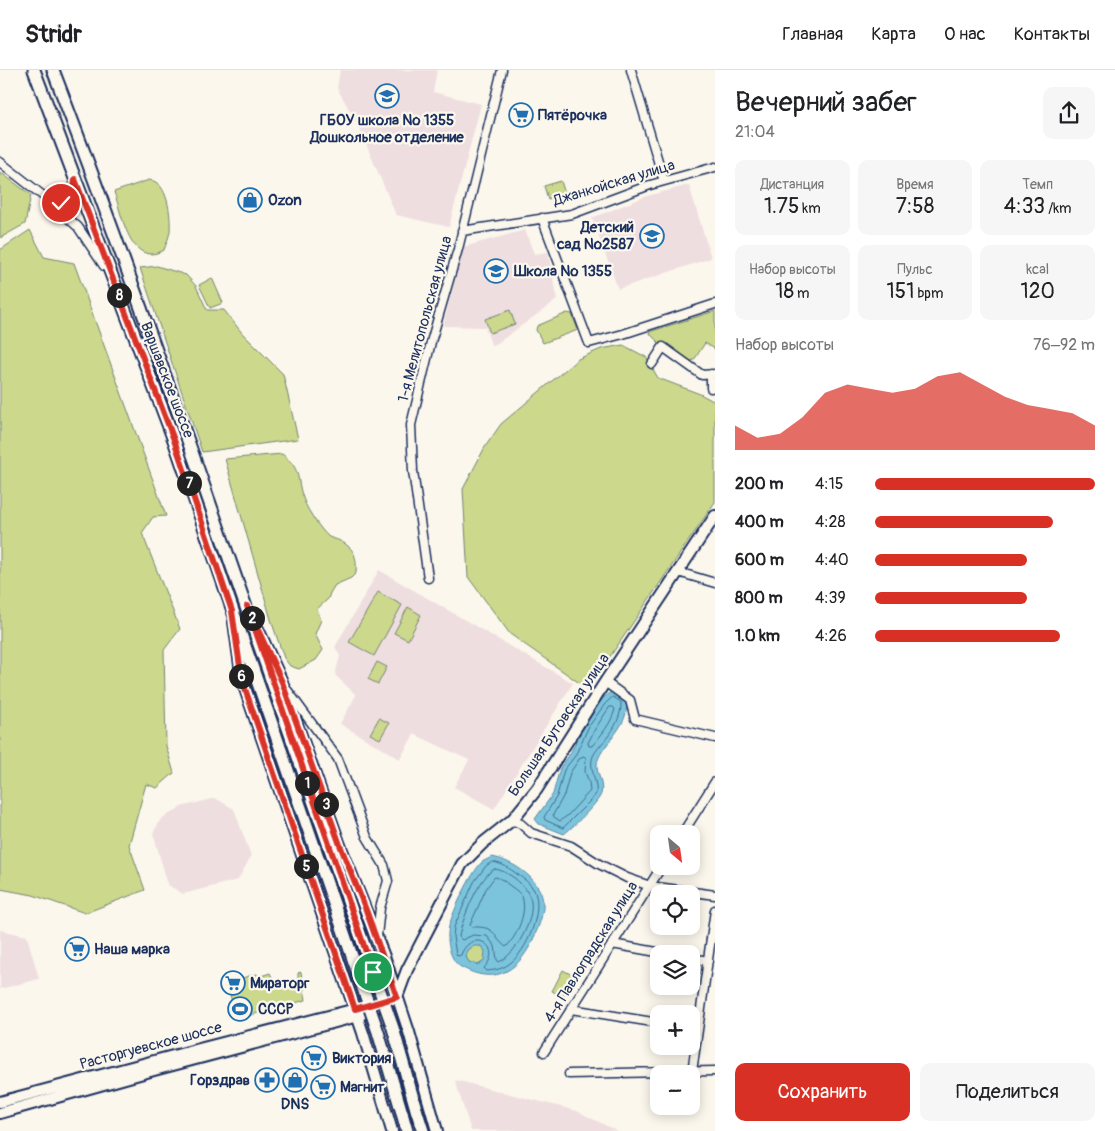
<!DOCTYPE html>
<html lang="ru">
<head>
<meta charset="utf-8">
<style>
	body { margin:0; font-family:Pangolin,sans-serif; background:#f6f6f6; color:#202124; height:100vh; display:flex; flex-direction:column; font-size:19px; white-space:nowrap }
	* { box-sizing:border-box; margin:0 }
	p { font-size:16px; color:#757577 }
	.icon { flex:none; width:28px; height:28px; fill:none; stroke:currentColor; stroke-width:2; stroke-linecap:round; stroke-linejoin:round }
	.map { position:relative; flex:1; overflow:hidden }
	.panel { display:flex; flex-direction:column; background:#fff; width:400px }
	.panel>* { flex:none }
	.needle { width:32px; rotate:151deg }
	.fabs { position:absolute; left:650px; top:755px; display:grid; gap:10px }
	.fabs a { display:grid; place-items:center; width:50px; height:50px; border-radius:10px; background:#fff; box-shadow:0 2px 12px #0003; font-size:25px }
	.pin { position:absolute; display:grid; place-items:center; width:42px; height:42px; color:#fff; margin:-21px; border:2px solid #fff; border-radius:50%; box-shadow:0 1px 5px #0007 }
	.km { position:absolute; width:25px; height:25px; margin:-12px; border-radius:50%; background:#222; color:#fff; font-size:14px; line-height:25px; text-align:center }
	.round { display:grid; place-items:center; flex:none; width:52px; height:52px; border-radius:10px; background:#f6f6f6 }
	.summary { display:flex; align-items:center; justify-content:space-between; height:85px; padding:0 20px }
	h1 { font-size:28px; font-weight:600; line-height:38px }
	.metrics { display:grid; grid-template-columns:repeat(3,1fr); gap:8px; height:85px; padding:5px 20px }
	.metrics div { display:grid; align-content:center; border-radius:10px; background:#f6f6f6; text-align:center }
	.metrics b { font-size:21px; font-weight:600 }
	.metrics small { font-size:14px; font-weight:400 }
	.metrics p { font-size:14px }
	.chart { height:140px; padding:10px 20px }
	.chart p { display:flex; justify-content:space-between }
	.chart svg { width:100%; height:90px; margin-top:5px; fill:#d93025; opacity:.7 }
	.primary-button { display:flex; gap:10px; margin-top:auto; padding:10px 20px }
	.primary-button a { flex:1; height:58px; border-radius:10px; background:#d93025; color:#fff; font-size:20px; font-weight:600; line-height:58px; text-align:center }
	.primary-button a+a { background:#f6f6f6; color:#202124 }
	ul { padding:0 20px; list-style:none; font-size:16px }
	li { display:grid; grid-template-columns:80px 60px 1fr; align-items:center; height:38px }
	li i { height:12px; border-radius:6px; background:#d93025 }
	header { display:flex; align-items:center; gap:30px; box-sizing:border-box; height:70px; padding:0 25px; background:#fff; border-bottom:1px solid #e0e0e0 }
	header strong { font-size:24px }
	nav { display:flex; gap:28px; margin-inline-start:auto; font-size:18px }
	main { display:flex; flex:1; min-height:0 }
	.map>svg:first-child { display:block }
	.built { fill:#efdee0 }
	.green { fill:#ccd88b; stroke:#748474 }
	.water { fill:#7bc4dc; stroke:#58a; fill-rule:evenodd }
	.lines { fill:none; stroke-linecap:round; stroke-linejoin:round }
	.shore { stroke:#416b90; stroke-width:1 }
	.street-casing { stroke:#1b2f5e; stroke-width:11 }
	.secondary-casing { stroke:#1b2f5e; stroke-width:14 }
	.primary-casing { stroke:#1b2f5e; stroke-width:15 }
	.street { stroke:#fbf7ec; stroke-width:8 }
	.secondary { stroke:#fbf7ec; stroke-width:10 }
	.primary { stroke:#fbf7ec; stroke-width:11 }
	.primary-bridge-casing { stroke:#1b2f5e; stroke-width:15; stroke-linecap:butt }
	.primary-bridge { stroke:#fbf7ec; stroke-width:11 }
	.route-casing { stroke:#fff; stroke-width:10 }
	.route { stroke:#d93025; stroke-width:6 }
	.labels { text-anchor:middle; dominant-baseline:central; stroke-width:4.5; stroke-linejoin:round; paint-order:stroke }
	.poi-label { font-size:15px; font-weight:bold; fill:#1b2f5e; stroke:#fbf7ec; text-anchor:start }
	.street-label { font-size:15px; fill:#1b2f5e; stroke:#fbf7ec }
</style>
</head>
<body>
<header>
<strong>Stridr</strong>
<nav><a>Главная</a><a>Карта</a><a>О нас</a><a>Контакты</a></nav>
</header>
<main>
<div class="map">
<svg width="715" height="1061" viewBox="0 0 715 1061">
	<rect width="100%" height="100%" fill="#fbf7ec"/>
	<filter id="ink" filterUnits="userSpaceOnUse"><feTurbulence type="fractalNoise" baseFrequency=".02" numOctaves="2"/><feDisplacementMap in="SourceGraphic" scale="10" xChannelSelector="R" yChannelSelector="G"/><feConvolveMatrix kernelMatrix="1 2 1 2 8 2 1 2 1" color-interpolation-filters="sRGB"/></filter>
	<g filter="url(#ink)">
		<!-- built -->
		<path class="built" d="M340,0H437L433,22L481,34L449,157L396,145L358,55L337,18Z
			M689,115L711,188L618,219L592,148L647,126Z
			M525,160L534,184L548,182L557,230L492,277L485,257L443,256L463,177Z
			M379,500L573,613L494,739L454,717L469,690L414,664L400,689L340,654L356,625L335,605L340,586L335,577Z
			M215,728L234,739L251,786L238,810L183,824L168,815L153,763L161,749L181,737Z
			M0,860L27,866L39,909L0,919Z
			M455,1010L577,1041L617,1061H471Z"/>
		<!-- green -->
		<path class="green" d="M0,102L31,125L25,154L0,168Z
			M149,110C168,111 171,146 170,161C169,168 166,174 164,180C130,199 122,144 114,122Z
			M561,111L565,124L548,129L544,116Z
			M30,160L44,187L74,193L166,446L153,447L142,463L180,559L164,580L166,676L174,703L157,718L146,714L129,775L145,820L85,843L33,825L0,819V180Z
			M157,196L186,205L196,216L207,240H224L242,263L283,304L298,369L202,382L140,198Z
			M212,208L223,233L210,238L199,215Z
			M510,240L515,254L490,263L485,249Z
			M715,241V279L705,273L694,290C691,291 689,291 686,291C677,289 654,270 649,262Z
			M567,243L572,244L578,260L543,273L536,260L537,256Z
			M623,275L646,287L658,308L700,324L715,332V432L588,619L510,564L468,507L463,419L485,377L501,354L578,289L601,279Z
			M282,384C302,399 296,408 303,428C306,437 311,444 316,452C320,457 324,463 329,467C333,469 337,469 340,471C355,478 357,488 356,503L351,508L335,515L330,523L328,529L317,539L321,550L315,564L323,580L316,590L299,599L290,596L284,588L272,553L225,389Z
			M378,522L402,535L374,586L349,572Z
			M408,537L421,545L408,570L394,563Z
			M377,592L387,597L378,614L368,609Z
			M379,648L389,653L380,669L370,664Z
			M466 885a10 10 0 1 1 20 0a10 10 0 1 1-20 0Z
			M563,900L574,906L563,927L552,921Z
			M301,902L306,930L236,949L227,912L257,904L258,907L270,903L276,915L298,909V903Z"/>
		<!-- water -->
		<path class="water" d="M612,621L625,629C633,651 607,670 599,687C592,700 605,711 601,724C598,733 572,758 564,764L539,754L535,749L553,724L560,698L570,684L585,653L604,627Z
			M492,787C513,791 541,809 543,832C544,843 539,855 535,865C521,899 497,917 461,897C449,890 446,869 449,856C453,841 471,803 482,792C485,790 489,789 492,787ZM474,876H481L485,881L484,891L478,895L469,892L466,887L468,880Z"/>
		<g class="lines">
			<!-- shore -->
			<path class="shore" d="M613,627L621,632C622,645 614,660 605,670C601,675 596,680 593,686C588,699 598,710 596,724L592,729L563,758L545,750L544,747L557,726L564,700L575,686L589,656L605,634Z
				M610,637H613L615,639C611,654 602,664 592,676H589L588,673L595,659Z
				M581,687L584,686L586,688L585,702L589,712L590,721L568,745L560,751L554,747L553,745L564,725L570,703Z
				M493,792C503,794 509,798 517,804C524,809 530,813 534,820C544,840 527,882 509,894C502,899 496,900 487,901L484,898C505,876 471,857 461,885L458,886L456,884L453,867L454,857L474,812L486,796Z
				M495,799C509,801 529,817 531,832C534,851 516,884 499,892L497,890L495,876L487,866L473,865L462,870L459,867C461,852 480,804 495,799Z
				M495,807C501,808 504,811 509,815C513,818 518,821 521,825C529,839 517,867 506,877C491,866 498,856 472,857L470,855L486,819Z"/>
			<!-- street casing -->
			<g class="street-casing">
				<path id="street" d="M631,0L664,111
					M0,92L42,125L78,157L104,196
					M51,129C68,136 73,129 75,112
					M542,148L589,273L623,264L715,234
					M462,161L572,144L650,115L715,97
					M652,294L663,277L702,305L715,304
					M711,318V304
					M678,502L715,513
					M428,508L413,401L411,355L431,272L458,179L502,0
					M605,612L630,630L635,649L715,668
					M288,621L338,689L367,767L384,795L388,811L380,838L377,866
					M512,750L521,754L531,763L571,776L599,794L627,808L650,816L715,825
					M682,764L715,712
					M612,874L668,884
					M691,888L708,891
					M571,939L659,953
					M544,982L662,796
					M692,1002L715,840
					M569,1004L715,1001"/>
			</g>
			<!-- secondary casing -->
			<g class="secondary-casing">
				<path id="secondary" d="M234,552L242,610L363,963L392,1061
					M258,559L282,612L340,775L385,889L409,962L437,1061
					M397,927L407,900L462,794L483,773L512,750L537,719L605,612L715,446
					M0,1032L203,978L360,938
					M0,1043L154,1000L358,946L397,927"/>
			</g>
			<!-- primary casing -->
			<g class="primary-casing">
				<path id="primary" d="M34,0L174,370L340,851
					M53,0C160,280 254,564 354,847
					M416,1039L423,1061
					M402,1043L407,1061"/>
			</g>
			<!-- street -->
			<use href="#street" class="street"/>
			<!-- secondary -->
			<use href="#secondary" class="secondary"/>
			<!-- primary -->
			<use href="#primary" class="primary"/>
			<!-- primary-bridge casing -->
			<g class="primary-bridge-casing">
				<path id="primary-bridge" d="M354,847L393,958L416,1039
					M340,851L378,962L402,1043"/>
			</g>
			<!-- primary-bridge -->
			<use href="#primary-bridge" class="primary-bridge"/>
		</g>
	</g>
	<g class="lines" filter="url(#ink)">
		<!-- route casing -->
		<g class="route-casing">
			<path id="route" d="M61,133C73,130 74,120 75,109L174,370L209,473L232,541L242,610L355,939L397,927L366,840L340,775L282,612L247,536L373,902"/>
		</g>
		<!-- route -->
		<use href="#route" class="route"/>
	</g>
	<!-- icons -->
	<defs>
		<g id="school-ring" transform="scale(1.25)"><circle r="9.5" fill="#fbf7ec" stroke="#1f6fb2" stroke-width="1.5"/><path d="M0-5L7-2L0 1L-7-2ZM-4 1L0 2.5L4 1V4Q0 6-4 4Z" fill="#1f6fb2"/></g>
		<g id="supermarket-ring" transform="scale(1.25)"><circle r="9.5" fill="#fbf7ec" stroke="#1f6fb2" stroke-width="1.5"/><path d="M-6-5.5h2.5l.6 2H6L4.5 2H-2.5L-4.4-4H-6ZM-1.5 3.2a1.3 1.3 0 1 0 .1 0ZM3 3.2a1.3 1.3 0 1 0 .1 0Z" fill="#1f6fb2"/></g>
		<g id="shop-ring" transform="scale(1.25)"><circle r="9.5" fill="#fbf7ec" stroke="#1f6fb2" stroke-width="1.5"/><path d="M-5-2.5h2.3a2.7 3.5 0 0 1 5.4 0H5L5.5 6h-11ZM-1.5-2.5h3a1.5 2.3 0 0 0-3 0Z" fill="#1f6fb2"/></g>
		<g id="stadium-ring" transform="scale(1.25)"><circle r="9.5" fill="#fbf7ec" stroke="#1f6fb2" stroke-width="1.5"/><path d="M0-5a6.5 5 0 1 0 0 10a6.5 5 0 1 0 0-10ZM-3.5-1.8h7v3.6h-7Z" fill="#1f6fb2"/></g>
		<g id="pharmacy-ring" transform="scale(1.25)"><circle r="9.5" fill="#fbf7ec" stroke="#1f6fb2" stroke-width="1.5"/><path d="M-2-6h4v4h4v4h-4v4h-4v-4h-4v-4h4Z" fill="#1f6fb2"/></g>
	</defs>
	<g fill-rule="evenodd">
		<use href="#school-ring" x="387" y="26"/>
		<use href="#supermarket-ring" x="521" y="45"/>
		<use href="#shop-ring" x="250" y="130"/>
		<use href="#school-ring" x="652" y="166"/>
		<use href="#school-ring" x="496" y="201"/>
		<use href="#supermarket-ring" x="77" y="879"/>
		<use href="#supermarket-ring" x="233" y="913"/>
		<use href="#stadium-ring" x="240" y="939"/>
		<use href="#supermarket-ring" x="314" y="988"/>
		<use href="#pharmacy-ring" x="267" y="1010"/>
		<use href="#shop-ring" x="295" y="1010"/>
		<use href="#supermarket-ring" x="323" y="1017"/>
	</g>
	<g class="labels">
		<!-- poi labels -->
		<g class="poi-label">
			<text x="538" y="45">Пятёрочка</text>
			<text x="387" y="50" text-anchor="middle">ГБОУ школа № 1355<tspan x="387" dy="17">Дошкольное отделение</tspan></text>
			<text x="268" y="130">Ozon</text>
			<text x="634" y="157" text-anchor="end">Детский<tspan x="634" dy="17">сад №2587</tspan></text>
			<text x="514" y="201">Школа № 1355</text>
			<text x="94" y="879">Наша марка</text>
			<text x="250" y="913">Мираторг</text>
			<text x="258" y="939">СССР</text>
			<text x="332" y="988">Виктория</text>
			<text x="250" y="1010" text-anchor="end">Горздрав</text>
			<text x="340" y="1017">Магнит</text>
			<text x="295" y="1034" text-anchor="middle">DNS</text>
		</g>
		<!-- street labels -->
		<g class="street-label">
			<text transform="translate(614 113) rotate(-17)">Джанкойская улица</text>
			<text transform="translate(425 249) rotate(-75)">1-я Мелитопольская улица</text>
			<text transform="translate(167 310) rotate(69)">Варшавское шоссе</text>
			<text transform="translate(559 655) rotate(-56)">Большая Бутовская улица</text>
			<text transform="translate(591 882) rotate(-58)">4-я Павлоградская улица</text>
			<text transform="translate(151 976) rotate(-15)">Расторгуевское шоссе</text>
		</g>
	</g>
</svg>
<div class="fabs">
<a><svg class="needle" viewBox="-14 -14 28 28"><path d="M0-13l5 13h-10z" fill="#e53935"/><path d="M0 13l5-13h-10z" fill="#757577"/></svg></a>
<a><svg class="icon" aria-label="locate" viewBox="0 0 24 24"><circle cx="12" cy="12" r="6"/><path d="M12 2v4M12 18v4M2 12h4M18 12h4"/></svg></a>
<a><svg class="icon" aria-label="layers" viewBox="0 0 24 24"><path d="M12 4l9 5-9 5-9-5zM3 14l9 5 9-5"/></svg></a>
<a>+</a>
<a>−</a>
</div>
<div class="pin" style="left:373px;top:902px;background:#1e9e55"><svg class="icon" aria-label="arrive" viewBox="0 0 24 24"><path d="M6 21V4h12l-3 4 3 4H6"/></svg></div>
<div class="pin" style="left:61px;top:133px;background:#d93025"><svg class="icon" aria-label="check" viewBox="0 0 24 24"><path d="M5 12l5 5 9-10"/></svg></div>
<b class="km" style="left:307px;top:713px">1</b>
<b class="km" style="left:252px;top:548px">2</b>
<b class="km" style="left:326px;top:734px">3</b>
<b class="km" style="left:306px;top:796px">5</b>
<b class="km" style="left:241px;top:606px">6</b>
<b class="km" style="left:189px;top:413px">7</b>
<b class="km" style="left:119px;top:225px">8</b>
</div>
<section class="panel">
<div class="summary"><div><h1>Вечерний забег</h1><p>21:04</p></div><a class="round"><svg class="icon" aria-label="share" viewBox="0 0 24 24"><path d="M12 15V3M7 8l5-5 5 5M5 13v7h14v-7"/></svg></a></div>
<div class="metrics">
<div><p>Дистанция</p><b>1.75<small> km</small></b></div>
<div><p>Время</p><b>7:58</b></div>
<div><p>Темп</p><b>4:33<small> /km</small></b></div>
</div>
<div class="metrics">
<div><p>Набор высоты</p><b>18<small> m</small></b></div>
<div><p>Пульс</p><b>151<small> bpm</small></b></div>
<div><p>kcal</p><b>120</b></div>
</div>
<div class="chart"><p><span>Набор высоты</span>76–92 m</p>
<svg viewBox="0 0 160 44" preserveAspectRatio="none"><path d="M0 44V32L10 38L20 36L30 28L40 16L50 12L60 14L70 16L80 14L90 8L100 6L110 12L120 18L130 22L140 24L150 26L160 32V44z"/></svg>
</div>
<ul>
<li><b>200 m</b>4:15<i style="width:100%"></i></li>
<li><b>400 m</b>4:28<i style="width:81%"></i></li>
<li><b>600 m</b>4:40<i style="width:69%"></i></li>
<li><b>800 m</b>4:39<i style="width:69%"></i></li>
<li><b>1.0 km</b>4:26<i style="width:84%"></i></li>
</ul>
<div class="primary-button"><a>Сохранить</a><a>Поделиться</a></div>
</section>
</main>
</body>
</html>
